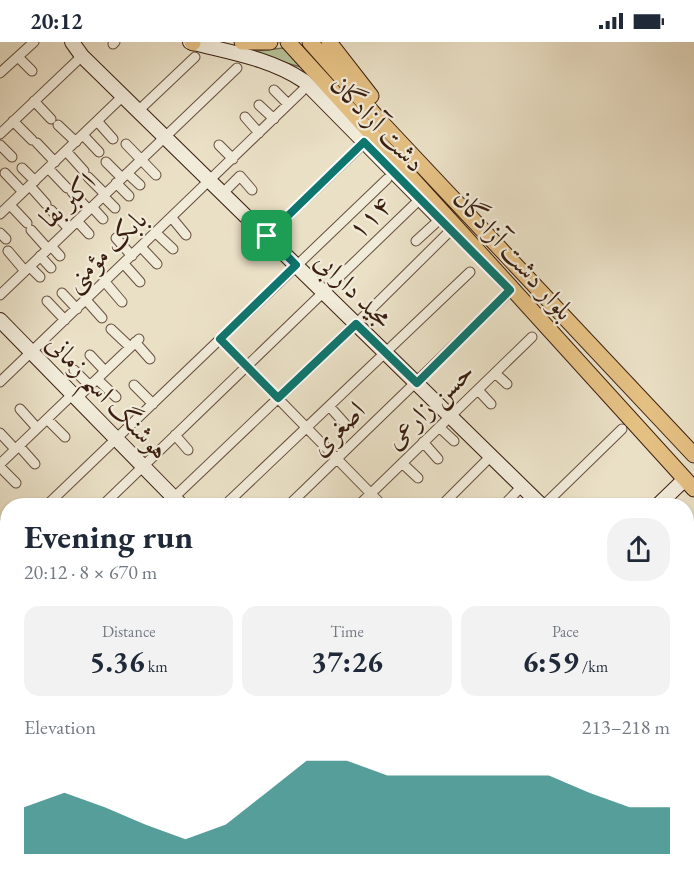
<!DOCTYPE html>
<html lang="en">
<head>
<meta charset="utf-8">
<style>
	body { margin:0; font-family:"EB Garamond",Amiri,serif; background:#f2f2f3; color:#1f2937; height:100vh; display:flex; flex-direction:column; font-size:22px; white-space:nowrap }
	* { box-sizing:border-box; margin:0 }
	p { font-size:20px; color:#747a83 }
	.icon { flex:none; width:33px; height:33px; fill:none; stroke:currentColor; stroke-width:2; stroke-linecap:round; stroke-linejoin:round }
	.map { position:relative; flex:1; overflow:hidden }
	.sheet { position:absolute; left:0px; top:456px; width:694px; height:386px; display:flex; flex-direction:column; background:#fff; border-radius:24px 24px 0 0; box-shadow:0 2px 4px #0004 }
	.sheet>* { flex:none }
	.pin { position:absolute; display:grid; place-items:center; width:51px; height:51px; color:#fff; margin:-26px; border-radius:12px; box-shadow:0 3px 9px #0006 }
	.round { display:grid; place-items:center; flex:none; width:63px; height:63px; border-radius:24px; background:#f2f2f3 }
	.summary { display:flex; align-items:center; justify-content:space-between; height:102px; padding:0 24px }
	h1 { font-size:33px; font-weight:700; line-height:45px }
	.metrics { display:grid; grid-template-columns:repeat(3,1fr); gap:9px; height:102px; padding:6px 24px }
	.metrics div { display:grid; align-content:center; border-radius:15px; background:#f2f2f3; text-align:center }
	.metrics b { font-size:30px; font-weight:700 }
	.metrics small { font-size:16px; font-weight:400 }
	.metrics p { font-size:16px }
	.chart { height:168px; padding:12px 24px }
	.chart p { display:flex; justify-content:space-between }
	.chart svg { width:100%; height:108px; margin-top:6px; fill:#0f766e; opacity:.7 }
	.status { display:flex; justify-content:space-between; align-items:center; height:42px; padding:0 30px; background:#fff; direction:ltr }
	.status svg { height:16px; fill:currentColor }
	.map>svg:first-child { display:block }
	.green { fill:#b6c296; stroke:#787052; stroke-width:1.5 }
	.lines { fill:none; stroke-linecap:round; stroke-linejoin:round }
	.street-casing { stroke:#664e3d; stroke-width:11 }
	.secondary-casing { stroke:#3a1e0f; stroke-width:16 }
	.primary-casing { stroke:#3a1e0f; stroke-width:17 }
	.street { stroke:#f1ebda; stroke-width:9 }
	.secondary { stroke:#f1ebda; stroke-width:14 }
	.primary { stroke:#e5c083; stroke-width:15 }
	.route-casing { stroke:#fff; stroke-width:12 }
	.route { stroke:#0f766e; stroke-width:8 }
	.labels { text-anchor:middle; dominant-baseline:central; stroke-width:4.5; stroke-linejoin:round; paint-order:stroke }
	.street-label { font-size:27px; fill:#3a1e0f; stroke:#f1ebda }
</style>
</head>
<body>
<div class="status"><b>20:12</b><svg viewBox="0 0 49 12"><path d="M0 12V9h3v3zM5 12V6h3v6zM10 12V3h3v9zM15 12V0h3v12zM26 1h20v11H26zM47 4h2v5h-2z"/></svg></div>
<div class="map">
<svg width="694" height="841" viewBox="0 0 694 841">
	<rect width="100%" height="100%" fill="#eae0c6"/>
	<filter id="stains"><feTurbulence type="fractalNoise" baseFrequency=".00333" numOctaves="4"/><feColorMatrix values="0 0 0 0 .2 0 0 0 0 .09 0 0 0 0 .02 0 0 0 .5 -.17"/></filter>
	<radialGradient id="worn" r=".72"><stop offset=".6" stop-color="#630" stop-opacity="0"/><stop offset="1" stop-color="#630" stop-opacity=".3"/></radialGradient>
	<!-- green -->
	<path class="green" d="M283,6L308,27L246,10Z
		M152,834H218L215,837L218,841H159Z"/>
	<g class="lines">
		<!-- street casing -->
		<g class="street-casing">
			<path id="street" d="M113,2L115,0
				M18,15L32,29
				M0,31L34,0
				M274,48L288,62
				M34,59L51,77
				M259,63L274,77
				M138,69L195,15
				M245,75L259,91
				M13,79L32,98
				M97,79L113,97
				M58,83L76,100
				M0,92L82,14
				M83,93L99,110
				M37,101L55,120
				M126,102L156,133
				M0,103L12,115
				M219,103L233,117
				M66,109L84,129
				M106,120L122,136
				M22,126L35,139
				M48,126L67,146
				M5,131L23,150
				M127,131L140,143
				M88,135L105,152
				M116,141L129,154
				M30,144L46,162
				M72,150L89,168
				M223,151L240,134L252,148
				M103,154L115,166
				M10,163L27,181
				M92,165L103,177
				M51,168L69,187
				M0,172L123,54
				M172,176L186,193
				M77,179L89,192
				M31,188L48,207
				M0,191L6,197
				M156,191L173,207
				M267,194L364,101
				M116,196L132,214
				M416,199L440,177
				M51,204L60,214
				M141,205L157,222
				M8,209L25,229
				M40,214L51,226
				M124,222L140,240
				M30,225L40,235
				M105,240L122,260
				M62,251L77,267
				M0,253L237,26
				M86,258L102,276
				M47,259L65,278
				M111,287L130,305
				M220,297L383,464
				M135,300L150,317
				M90,313L105,329
				M74,328L90,344
				M495,331L507,342
				M97,337L116,355
				M0,340L302,49
				M134,343L153,362
				M478,348L491,362
				M77,356L139,297
				M329,364L347,384
				M20,367L37,386
				M47,377L65,395
				M439,385L454,399
				M0,391L15,407
				M175,393L188,408
				M423,400L438,417
				M19,404L35,422
				M402,421L418,436
				M0,422L73,352
				M0,425L16,441
				M46,464L387,137
				M102,464L420,157
				M165,464L356,282L451,188
				M224,464L470,230
				M288,464L511,248
				M358,464L532,295
				M441,464L491,414
				M503,464L522,444
				M543,464L622,387
				M0,482L8,490
				M687,501L694,494
				M0,508L8,501
				M687,560L694,554
				M0,563L8,555
				M0,626L8,618
				M687,666L694,673
				M0,680L8,672
				M687,700L694,693
				M0,745L8,737
				M687,775L694,783
				M687,804L694,797
				M313,834L320,841
				M645,837L650,841
				M8,841L15,834
				M96,841L103,834
				M391,841L398,834
				M499,841L507,834
				M524,841L531,834
				M573,841L580,834
				M616,841L623,834
				M683,841L694,830"/>
		</g>
		<!-- secondary casing -->
		<g class="secondary-casing">
			<path id="secondary" d="M72,0L82,14L542,464
				M190,0C228,10 270,16 304,39L440,177
				M0,278L182,464
				M657,464L685,437
				M687,605L694,612
				M0,695L8,702
				M137,834L144,841
				M545,834L552,841
				M264,841L272,834"/>
		</g>
		<!-- primary casing -->
		<g class="primary-casing">
			<path id="primary" d="M192,0L193,1
				M242,0H270
				M288,0L694,447
				M310,0L382,81L694,413
				M329,0L371,54"/>
		</g>
		<!-- street -->
		<use href="#street" class="street"/>
		<!-- secondary -->
		<use href="#secondary" class="secondary"/>
		<!-- primary -->
		<use href="#primary" class="primary"/>
	</g>
	<g class="lines">
		<!-- route casing -->
		<g class="route-casing">
			<path id="route" d="M364,100L510,248L417,341L356,282L278,356L220,297L296,223L267,194Z"/>
		</g>
		<!-- route -->
		<use href="#route" class="route"/>
	</g>
	<g class="labels">
		<!-- street labels -->
		<g class="street-label">
			<text transform="translate(378 81) rotate(46)">دشت آزادگان</text>
			<text transform="translate(67 158) rotate(-44)">اکبر بقا</text>
			<text transform="translate(369 175) rotate(-44)">۱۱۴</text>
			<text transform="translate(105 208) rotate(-44)">بابک مؤمنی</text>
			<text transform="translate(514 212) rotate(48)">بلوار دشت آزادگان</text>
			<text transform="translate(354 247) rotate(44)">مجید دارابی</text>
			<text transform="translate(108 354) rotate(46)">هوشنگ اسم زمانی</text>
			<text transform="translate(429 363) rotate(-44)">حسن زارعی</text>
			<text transform="translate(337 386) rotate(-44)">اصغری</text>
		</g>
	</g>
	<rect width="100%" height="100%" filter="url(#stains)"/>
	<rect width="100%" height="100%" fill="url(#worn)"/>
</svg>
<div class="pin" style="left:267px;top:194px;background:#1e9e55"><svg class="icon" aria-label="arrive" viewBox="0 0 24 24"><path d="M6 21V4h12l-3 4 3 4H6"/></svg></div>
<section class="sheet">
<div class="summary"><div><h1>Evening run</h1><p>20:12 · 8 × 670 m</p></div><a class="round"><svg class="icon" aria-label="share" viewBox="0 0 24 24"><path d="M12 15V3M7 8l5-5 5 5M5 13v7h14v-7"/></svg></a></div>
<div class="metrics">
<div><p>Distance</p><b>5.36<small> km</small></b></div>
<div><p>Time</p><b>37:26</b></div>
<div><p>Pace</p><b>6:59<small> /km</small></b></div>
</div>
<div class="chart"><p><span>Elevation</span>213–218 m</p>
<svg viewBox="0 0 160 44" preserveAspectRatio="none"><path d="M0 44V25L10 19L20 25L30 32L40 38L50 32L60 19L70 6L80 6L90 12L100 12L110 12L120 12L130 12L140 19L150 25L160 25V44z"/></svg>
</div>
</section>
</div>
</body>
</html>
